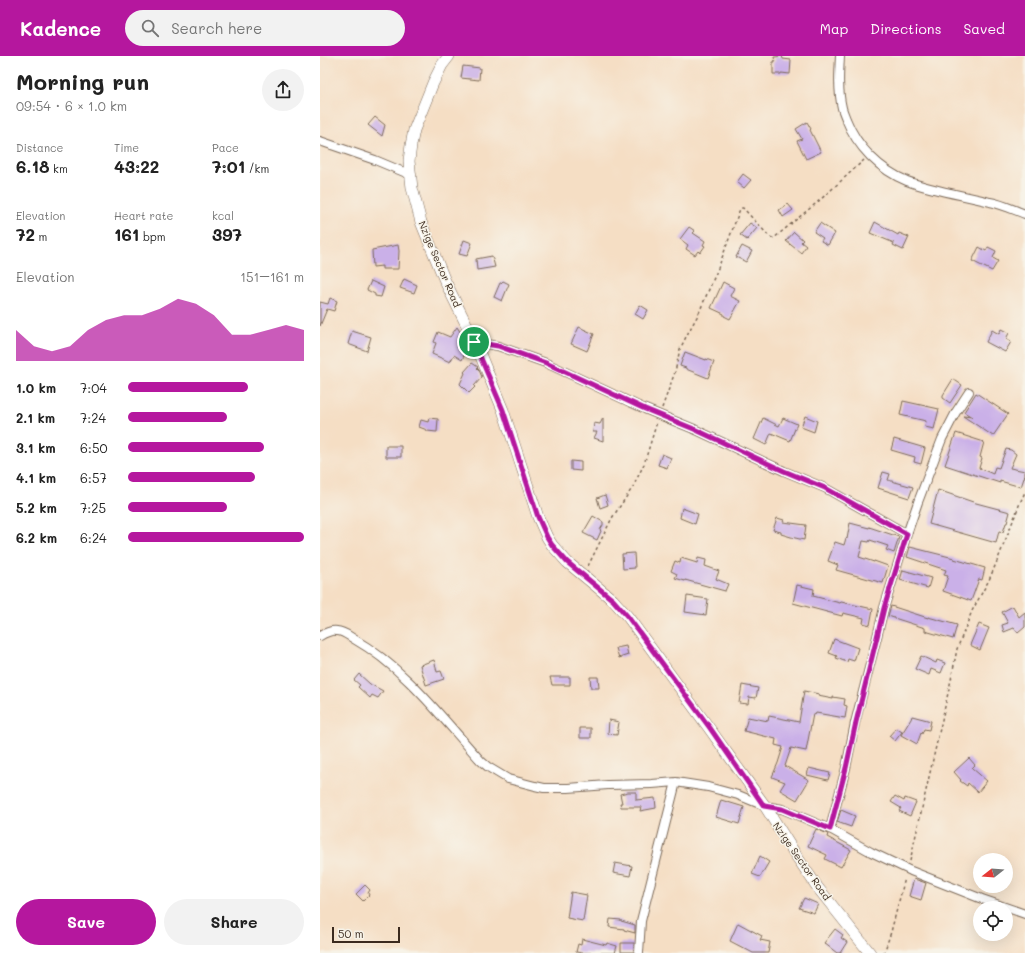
<!DOCTYPE html>
<html lang="en">
<head>
<meta charset="utf-8">
<style>
	body { margin:0; font-family:Mali,sans-serif; background:#f2f2f2; color:#222; height:100vh; display:flex; flex-direction:column; font-size:15px; white-space:nowrap }
	* { box-sizing:border-box; margin:0 }
	p { font-size:13px; color:#767676 }
	.icon { flex:none; width:22px; height:22px; fill:none; stroke:currentColor; stroke-width:2; stroke-linecap:round; stroke-linejoin:round }
	.map { position:relative; flex:1; overflow:hidden }
	.details { display:flex; flex-direction:column; background:#fff; width:320px }
	.details>* { flex:none }
	.needle { width:26px; rotate:253deg }
	.fabs { position:absolute; left:653px; top:797px; display:grid; gap:8px }
	.fabs a { display:grid; place-items:center; width:40px; height:40px; border-radius:50%; background:#fff; box-shadow:0 4px 16px #0002; font-size:20px }
	.scale { position:absolute; left:12px; bottom:10px; width:68px; box-sizing:border-box; padding-left:4px; border:2px solid #3b2a1e; border-top:0; font-size:11px; line-height:14px; white-space:nowrap; color:#3b2a1e; -webkit-text-stroke:3px #f7f3e8; paint-order:stroke }
	.pin { position:absolute; display:grid; place-items:center; width:34px; height:34px; color:#fff; margin:-17px; border:2px solid #fff; border-radius:50%; box-shadow:0 1px 4px #0007 }
	.round { display:grid; place-items:center; flex:none; width:42px; height:42px; border-radius:21px; background:#f2f2f2 }
	.head { display:flex; align-items:center; justify-content:space-between; height:68px; padding:0 16px }
	h1 { font-size:22px; font-weight:700; line-height:30px }
	.figures { display:grid; grid-template-columns:repeat(3,1fr); gap:6px; height:68px; padding:4px 16px }
	.figures div { display:grid; align-content:center }
	.figures b { font-size:17px; font-weight:700 }
	.figures small { font-size:11px; font-weight:400 }
	.figures p { font-size:11px }
	.chart { height:112px; padding:8px 16px }
	.chart p { display:flex; justify-content:space-between }
	.chart svg { width:100%; height:72px; margin-top:4px; fill:#b5179e; opacity:.7 }
	.cta { display:flex; gap:8px; margin-top:auto; padding:8px 16px }
	.cta a { flex:1; height:46px; border-radius:24px; background:#b5179e; color:#fff; font-size:16px; font-weight:700; line-height:46px; text-align:center }
	.cta a+a { background:#f2f2f2; color:#222 }
	ul { padding:0 16px; list-style:none; font-size:13px }
	li { display:grid; grid-template-columns:64px 48px 1fr; align-items:center; height:30px }
	li i { height:10px; border-radius:5px; background:#b5179e }
	header { display:flex; align-items:center; gap:24px; box-sizing:border-box; height:56px; padding:0 20px; background:#b5179e; color:#fff }
	header strong { font-size:19px }
	nav { display:flex; gap:22px; margin-inline-start:auto; font-size:14px }
	.search { width:280px; height:36px; background:#f2f2f2; display:flex; align-items:center; gap:10px; box-sizing:border-box; padding:0 14px; border-radius:22px; color:#767676; font-size:15px }
	main { display:flex; flex:1; min-height:0 }
	.map>svg:first-child { display:block }
	.building { fill:#cab0e8 }
	.lines { fill:none; stroke-linecap:round; stroke-linejoin:round }
	.street-casing { stroke:#7c6958; stroke-width:10 }
	.secondary-casing { stroke:#7c6958; stroke-width:12 }
	.path { stroke:#7c6958; stroke-width:1.5; stroke-dasharray:3 3; stroke-linecap:butt }
	.street { stroke:#fff; stroke-width:8 }
	.secondary { stroke:#fff; stroke-width:11 }
	.route-casing { stroke:#fff; stroke-width:8 }
	.route { stroke:#b5179e; stroke-width:5 }
	.labels { text-anchor:middle; dominant-baseline:central; stroke-width:3; stroke-linejoin:round; paint-order:stroke }
	.street-label { font-size:10px; fill:#3b2a1e; stroke:#f7f3e8 }
</style>
</head>
<body>
<header>
<strong>Kadence</strong>
<div class="search"><svg class="icon" aria-label="search" viewBox="0 0 24 24"><circle cx="10" cy="10" r="6"/><path d="M15 15l6 6"/></svg>Search here</div>
<nav><a>Map</a><a>Directions</a><a>Saved</a></nav>
</header>
<main>
<section class="details">
<div class="head"><div><h1>Morning run</h1><p>09:54 · 6 × 1.0 km</p></div><a class="round"><svg class="icon" aria-label="share" viewBox="0 0 24 24"><path d="M12 15V3M7 8l5-5 5 5M5 13v7h14v-7"/></svg></a></div>
<div class="figures">
<div><p>Distance</p><b>6.18<small> km</small></b></div>
<div><p>Time</p><b>43:22</b></div>
<div><p>Pace</p><b>7:01<small> /km</small></b></div>
</div>
<div class="figures">
<div><p>Elevation</p><b>72<small> m</small></b></div>
<div><p>Heart rate</p><b>161<small> bpm</small></b></div>
<div><p>kcal</p><b>397</b></div>
</div>
<div class="chart"><p><span>Elevation</span>151–161 m</p>
<svg viewBox="0 0 160 44" preserveAspectRatio="none"><path d="M0 44V25L10 35L20 38L30 35L40 25L50 19L60 16L70 16L80 12L90 6L100 9L110 16L120 28L130 28L140 25L150 22L160 25V44z"/></svg>
</div>
<ul>
<li><b>1.0 km</b>7:04<i style="width:68%"></i></li>
<li><b>2.1 km</b>7:24<i style="width:56%"></i></li>
<li><b>3.1 km</b>6:50<i style="width:77%"></i></li>
<li><b>4.1 km</b>6:57<i style="width:72%"></i></li>
<li><b>5.2 km</b>7:25<i style="width:56%"></i></li>
<li><b>6.2 km</b>6:24<i style="width:100%"></i></li>
</ul>
<div class="cta"><a>Save</a><a>Share</a></div>
</section>
<div class="map">
<svg width="705" height="897" viewBox="0 0 705 897">
	<rect width="100%" height="100%" fill="#f7f3e8"/>
	<filter id="ink" filterUnits="userSpaceOnUse"><feTurbulence type="fractalNoise" baseFrequency=".025" numOctaves="2"/><feDisplacementMap in="SourceGraphic" scale="8" xChannelSelector="R" yChannelSelector="G"/><feConvolveMatrix kernelMatrix="1 2 1 2 8 2 1 2 1" color-interpolation-filters="sRGB"/></filter>
	<filter id="wash" filterUnits="userSpaceOnUse"><feTurbulence type="fractalNoise" baseFrequency=".012" numOctaves="4" result="noise"/><feDisplacementMap in="SourceGraphic" scale="16" xChannelSelector="R" yChannelSelector="G"/><feGaussianBlur stdDeviation="0.9" result="paint"/><feColorMatrix in="noise" values="0 0 0 0 0 0 0 0 0 0 0 0 0 0 0 0 0 1.4 0 .05"/><feComposite in="paint" operator="in"/></filter>
	<g filter="url(#wash)">
		<rect width="100%" height="100%" fill="#f5dec4"/>
		<g id="blocks">
			<!-- building -->
			<path class="building" d="M462,0L463,3L471,4L470,18L461,17V18H453V6H455L454,1Z
				M143,10L160,12L159,24L141,22Z
				M55,61L65,69L62,80L48,69Z
				M487,66L491,73L490,74L501,96L486,103L477,85L482,83L476,73Z
				M423,118L431,124L424,132L417,126Z
				M468,148L473,154L463,161L459,154Z
				M555,166L578,179L579,177L589,181L583,194L573,189L574,187L550,177Z
				M430,167L437,172L427,184L420,179Z
				M500,167L515,177L508,189L501,185L503,182L494,176Z
				M369,171L375,175L373,177L385,185L383,189L385,190L380,197L378,195L375,199L366,193L368,189L360,183Z
				M474,176L483,184L481,186L486,190L481,197L466,185Z
				M144,184L152,187L147,200L139,198Z
				M78,189L79,195L78,213H62V210L53,211L52,194Z
				M422,190L432,195L426,206L416,201Z
				M659,191L666,195L668,191L676,195L673,202L678,205L672,215L652,205Z
				M172,200L175,211L157,214L156,203Z
				M84,223L97,229L94,237L80,232Z
				M51,225L64,231L61,241L55,240V238L47,234Z
				M183,225L189,228L182,245L174,241L180,227H181Z
				M403,226L414,232L410,240L420,245L410,263L404,260V258L391,252Z
				M10,242L17,245L14,255L7,253L0,270V246L8,248Z
				M320,249L328,254L323,263L315,258Z
				M137,271L147,286L139,291L146,295L142,304L134,299L130,306L112,298L116,287L114,286L118,276L130,281Z
				M259,271L274,278L267,295L251,288Z
				M681,273L689,277L686,283L691,286L685,296L666,286L672,274L679,278Z
				M32,275L51,281L47,295L28,288Z
				M365,296L386,304V303L394,306L388,322L366,313V312L360,310Z
				M152,307L158,311L157,312L159,314L162,321L154,330L155,331L149,337L140,328L145,317L144,316Z
				M633,323L642,329L630,347L623,342V339Z
				M656,337L688,358L673,380L643,360L652,361L644,356Z
				M583,345L619,353L614,373L605,371L606,365L580,359Z
				M485,360L497,365L494,376L481,371Z
				M109,362L118,363L117,376L107,375V374L99,371L101,364L108,366Z
				M283,362V385L274,382L277,376H273L274,367L280,368Z
				M443,362L459,370L463,362L477,368L470,385L451,377L446,389L434,383Z
				M636,377L664,386L660,401L662,402L659,412L673,418L675,411L679,412L686,393L691,394L696,398L690,412L705,415V419L701,431L680,425V427L625,409Z
				M574,383L605,392L601,408L594,406L595,401L571,394Z
				M66,390H81V401H66Z
				M342,398L351,402L347,412L338,409Z
				M251,405L261,406V415L251,414Z
				M563,416L570,418L568,424L593,431L589,442L558,432Z
				M618,434L656,447L690,456L687,467H686L683,476L679,475L676,487L609,468Z
				M285,439L288,449L280,452L277,442Z
				M362,452L378,458L375,468L360,462Z
				M273,460L283,466V469L280,474L281,475L277,484L263,477Z
				M457,462L464,464L463,466L486,469L484,484L471,481L461,478V476L453,474Z
				M530,467L549,472V471L579,481L574,497L566,494L568,490L550,484L549,486L543,485L539,501L554,506V505L568,510L563,527L516,514L518,509L508,505L515,486L524,489L526,482L527,483Z
				M590,491L634,502V503L665,512L662,524L659,523L651,545L623,535L628,520L624,519L626,514L587,501Z
				M314,497L315,512L303,513L302,498Z
				M361,502L377,507L378,502L386,504L385,510L399,515L396,523L408,528L405,535L365,524V525L355,522L357,518L351,515L355,505L360,507Z
				M583,514L611,522L608,532L580,524Z
				M477,529L494,533L493,540L520,547L521,546L553,553L550,569L543,567L544,562L523,557L522,560L473,547Z
				M367,540L388,543L386,559L365,556Z
				M571,550L608,562V561L637,569L633,583L605,575V572L568,560Z
				M693,550L699,561L705,556V571L698,577L694,572L684,576L682,569L688,567L682,556Z
				M659,568L669,572L660,594L650,589Z
				M514,583L538,592L534,605L528,603L527,606L516,602L517,600L509,597Z
				M306,590L308,599L299,602L296,592Z
				M601,600L616,607L617,604L625,607L621,617L611,613L609,619L595,613Z
				M114,604L117,616L121,615L124,623L106,629L100,609Z
				M39,618L50,628L63,635L58,642L52,639L50,642L38,631L40,629L34,624Z
				M230,621H250V629H232Z
				M270,621H278L279,632H271Z
				M422,629L438,632L436,642L429,641L428,648L419,647Z
				M484,635L499,638L498,640L513,643V641L525,643L524,649L527,650L525,662L496,657L495,659L493,658L486,695L471,692L465,710L489,724L477,744L460,734L465,726L452,721L458,707L463,691L455,689L456,683L424,675L428,661L448,665L449,660L479,666Z
				M592,660L611,665L609,674L604,673L602,678L601,677L597,688L581,679L591,663Z
				M289,664L299,666L297,679L288,678Z
				M260,672H271V682H260Z
				M576,672L582,676L575,685L569,680Z
				M649,702L655,709L652,712L667,725L658,736L648,727L647,730L640,725L641,724L634,716Z
				M489,712L510,717L508,724L487,719Z
				M308,736H316V744L335,742L336,752L320,755L321,751H301L300,747H302L300,738Z
				M575,740L584,745L585,742L596,746L590,760L579,755L581,752L571,746Z
				M401,744L424,751L419,768L396,761Z
				M521,754L535,760L531,771L517,766Z
				M496,773L508,778L507,781L531,794L521,811L505,803L507,799L488,790Z
				M440,800L449,806L440,821L432,818Z
				M295,807L312,810L310,820L293,817Z
				M594,823L606,827L601,844L589,840Z
				M45,829L50,834L48,837L49,839L43,845L36,838Z
				M251,836L267,839L263,865L247,862Z
				M484,842L498,848L494,857L479,852Z
				M290,863L301,864V865L315,869V877L304,874V873L289,871Z
				M418,867L442,880L440,884L450,886L448,897H433L410,885Z
				M515,873L523,879L521,882L527,886L520,897H517L504,887Z
				M262,883L286,889L287,887L297,890L295,897H262L256,896L258,888L261,889Z
				M301,887H314V896H301Z"/>
		</g>
	</g>
	<g filter="url(#ink)">
		<use href="#blocks" fill-opacity="0" stroke="#7c6958" stroke-width="1"/>
		<g class="lines">
			<!-- street casing -->
			<g class="street-casing">
				<path id="street" d="M520,0C519,17 518,35 522,52C523,56 525,60 526,63C537,91 560,114 587,125C614,135 643,139 670,146C682,148 694,154 705,158
					M0,85L55,104L91,119
					M155,286L178,290L226,307L325,353L374,373L464,415L505,432L587,478
					M0,580C5,577 12,574 17,575C23,575 29,580 34,583C85,612 122,662 161,705L168,711L188,723L215,730L224,732H248L288,729L332,728L356,726L388,731L418,739L445,750L462,753L479,760L510,773L551,796L591,815L662,843L705,858
					M510,773L526,712L535,667L557,581L564,552L587,478L598,446L622,383L636,356L649,336
					M319,897L321,865L356,726"/>
			</g>
			<!-- secondary casing -->
			<g class="secondary-casing">
				<path id="secondary" d="M129,0L122,9L113,27L94,74L91,89L89,105L92,132L101,166L125,225L155,286L183,354L218,461L227,481L232,489L247,506L293,544L308,561L389,672L445,750L477,801L498,832L550,897"/>
			</g>
			<!-- path -->
			<path class="path" d="M342,352L355,316L360,293L369,275L378,259L399,210L420,153L421,152H423L449,180L452,182H454L500,144L544,104
				M268,510L292,462L313,431L324,408L337,366
				M590,805L631,624L637,593L652,555L669,524L678,503L700,447L705,436
				M564,897L571,876L585,822"/>
			<!-- street -->
			<use href="#street" class="street"/>
			<!-- secondary -->
			<use href="#secondary" class="secondary"/>
		</g>
	</g>
	<g class="lines" filter="url(#ink)">
		<!-- route casing -->
		<g class="route-casing">
			<path id="route" d="M154,286L178,290L226,307L325,353L374,373L464,415L505,432L587,478L564,552L557,581L536,666L526,712L510,773L462,753L444,750L390,672L308,561L293,544L247,506L232,489L227,481L218,461L183,354Z"/>
		</g>
		<!-- route -->
		<use href="#route" class="route"/>
	</g>
	<g class="labels">
		<!-- street labels -->
		<g class="street-label">
			<text transform="translate(120 208) rotate(67)">Nzige Sector Road</text>
			<text transform="translate(482 805) rotate(55)">Nzige Sector Road</text>
		</g>
	</g>
</svg>
<div class="fabs">
<a><svg class="needle" viewBox="-14 -14 28 28"><path d="M0-13l5 13h-10z" fill="#e53935"/><path d="M0 13l5-13h-10z" fill="#767676"/></svg></a>
<a><svg class="icon" aria-label="locate" viewBox="0 0 24 24"><circle cx="12" cy="12" r="6"/><path d="M12 2v4M12 18v4M2 12h4M18 12h4"/></svg></a>
</div>
<div class="scale">50 m</div>
<div class="pin" style="left:154px;top:286px;background:#1e9e55"><svg class="icon" aria-label="arrive" viewBox="0 0 24 24"><path d="M6 21V4h12l-3 4 3 4H6"/></svg></div>
</div>
</main>
</body>
</html>
